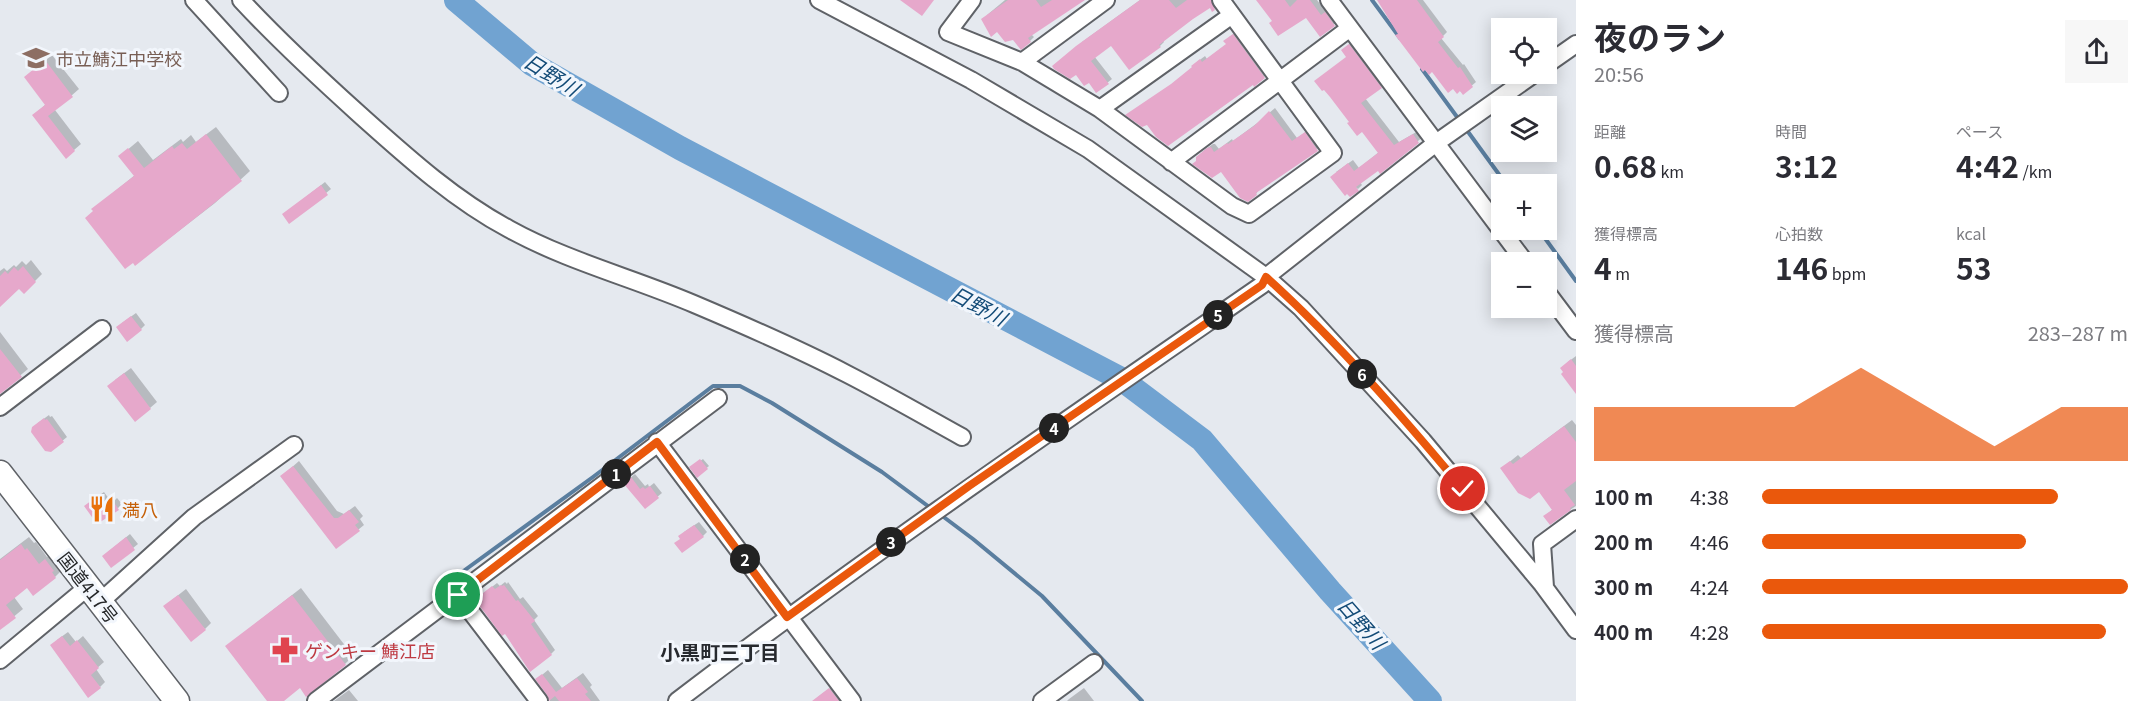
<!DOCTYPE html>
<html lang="ja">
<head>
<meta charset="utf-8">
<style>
	body { margin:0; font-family:Georgia,"Noto Sans JP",serif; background:#f7f7f7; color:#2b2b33; height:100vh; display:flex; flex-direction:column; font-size:22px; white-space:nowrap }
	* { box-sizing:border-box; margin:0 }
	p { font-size:20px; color:#7c7c81 }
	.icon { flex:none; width:33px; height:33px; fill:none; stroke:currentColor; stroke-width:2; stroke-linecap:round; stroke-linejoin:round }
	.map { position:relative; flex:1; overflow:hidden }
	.panel { display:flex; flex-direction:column; background:#fff; width:570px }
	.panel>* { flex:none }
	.controls { position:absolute; left:1491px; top:18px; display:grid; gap:12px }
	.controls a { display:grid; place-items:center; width:66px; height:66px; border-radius:0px; background:#fff; box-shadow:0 3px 15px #0003; font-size:30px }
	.pin { position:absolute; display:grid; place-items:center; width:51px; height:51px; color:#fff; margin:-26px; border:3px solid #fff; border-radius:50%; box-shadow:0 2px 6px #0007 }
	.km { position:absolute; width:30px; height:30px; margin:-15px; border-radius:50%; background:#222; color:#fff; font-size:16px; line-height:30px; text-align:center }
	.round { display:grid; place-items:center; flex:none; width:63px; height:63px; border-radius:0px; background:#f7f7f7 }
	.head { display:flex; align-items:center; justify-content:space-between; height:102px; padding:0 18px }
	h1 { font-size:33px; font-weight:700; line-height:45px }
	.figures { display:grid; grid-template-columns:repeat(3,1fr); gap:9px; height:102px; padding:6px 18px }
	.figures div { display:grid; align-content:center }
	.figures b { font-size:30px; font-weight:700 }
	.figures small { font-size:16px; font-weight:400 }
	.figures p { font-size:16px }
	.chart { height:168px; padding:12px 18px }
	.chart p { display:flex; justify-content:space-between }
	.chart svg { width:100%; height:108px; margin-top:6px; fill:#ea580c; opacity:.7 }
	ul { padding:0 18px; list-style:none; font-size:20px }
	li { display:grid; grid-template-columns:96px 72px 1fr; align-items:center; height:45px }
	li i { height:15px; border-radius:8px; background:#ea580c }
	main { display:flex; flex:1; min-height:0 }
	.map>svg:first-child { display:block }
	.shadow { fill:#0003 }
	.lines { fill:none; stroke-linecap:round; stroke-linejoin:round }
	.stream { stroke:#5a7e9f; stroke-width:4 }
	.river { stroke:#71a3d1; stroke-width:24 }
	.building { fill:#e6a8cb }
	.minor-casing { stroke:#5f6267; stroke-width:20 }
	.highway-casing { stroke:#5f6267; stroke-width:27 }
	.minor { stroke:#fff; stroke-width:16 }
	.highway { stroke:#fff; stroke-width:24 }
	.route-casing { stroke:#fff; stroke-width:12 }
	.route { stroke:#ea580c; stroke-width:8 }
	.labels { text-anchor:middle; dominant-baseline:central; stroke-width:6; stroke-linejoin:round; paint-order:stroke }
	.education-label { font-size:18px; fill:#785e54; stroke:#f2f6fc; text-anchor:start }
	.food-label { font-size:18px; fill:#c56008; stroke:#f2f6fc; text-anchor:start }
	.street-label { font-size:18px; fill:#252729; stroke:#f2f6fc }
	.health-label { font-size:18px; fill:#be3a42; stroke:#f2f6fc; text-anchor:start }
	.water-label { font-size:20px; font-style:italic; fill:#134b77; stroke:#f2f6fc }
	.neighbourhood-label { font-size:20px; font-weight:bold; fill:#272a2f; stroke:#f2f6fc }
</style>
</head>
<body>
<main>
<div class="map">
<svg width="1576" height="701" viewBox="0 0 1576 701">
	<rect width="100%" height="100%" fill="#e5e9ef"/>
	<!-- shadow -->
	<path class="shadow" d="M1005,0H1084L1031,34L1034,37L1030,41L1014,37L987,15Z
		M1140,0H1216L1218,4L1214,9L1210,6L1163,40L1164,42L1160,46L1111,44L1094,56L1112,79L1097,91L1082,42Z
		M1258,0H1317L1326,12L1330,10L1338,21L1320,35L1306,16L1273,21Z
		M1379,0H1423L1447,32L1441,38L1463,65L1464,64L1476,82L1463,93L1454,87L1399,33Z
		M1238,31L1268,73L1264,77L1177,80L1194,67L1197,62L1205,56L1207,59L1227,44L1229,37Z
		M1354,41L1385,83L1365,98L1399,142L1418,131L1423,137L1380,171L1378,169L1360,182L1362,185L1358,189L1336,172L1353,160L1359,168L1379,152L1362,130L1350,122L1347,46Z
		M52,55L79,89L55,110L81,144L67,156L34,115L46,104L26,77Z
		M1275,108L1297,138L1310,129L1322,145L1260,188L1256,194L1248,200L1222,170L1202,152L1213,144H1215L1219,149L1232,139L1233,141L1260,121Z
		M216,127L250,171L215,203L136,264L93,209L135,175L120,156L138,141L153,160L181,139L183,142L191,135L196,142Z
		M325,182L331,189L290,222L288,211Z
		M31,260L42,274L24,292L19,287L0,305V271L4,268L7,271L14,265L16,267L22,261L26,265Z
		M136,313L145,325L141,329L122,323Z
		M0,332L28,369L0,392Z
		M1576,356V391L1565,372L1568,362Z
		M131,368L157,402L150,408L115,380Z
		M49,415L50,417L52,416L67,437L50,451L38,423Z
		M1572,420L1576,425V506L1550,523L1545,516L1553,509L1539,490L1502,468L1518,455L1521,458Z
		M703,459L709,466L697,476L691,468Z
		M299,461L337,511L344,514L355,506L363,516L360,519L364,525L337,547L282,476Z
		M635,474L645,486L648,484L649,487L654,483L662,493L645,507L629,479Z
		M104,492L112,503L117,498L122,504L118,508L90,502Z
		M699,522L707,532L703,536L681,538L684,532Z
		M130,534L138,544L112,565L108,552Z
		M29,537L34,543L36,542L47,557L54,553L63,569L55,577L27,586L14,597L23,609L0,628V559Z
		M505,582L507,584L508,582L520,599L523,597L538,616L534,620L555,650L551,654L484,602V593L497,583L500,586Z
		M301,588L353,656L345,664L300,686L281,701H269L227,646Z
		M186,589L211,623L205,629L172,600Z
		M68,632L76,642L83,636L104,662L96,669L105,682L100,687L57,640Z
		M548,670L562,688L583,673L592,685L590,687L600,701H550L549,694L537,679Z
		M833,686L844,701H815L818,697Z
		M1084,688L1094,701H1067L1069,699Z
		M349,690L358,701H334Z"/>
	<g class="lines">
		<!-- stream -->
		<path class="stream" d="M1372,0L1400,38
			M1422,69L1460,121
			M1466,129L1506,184
			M1539,230L1576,281
			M941,515L973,539L1042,596L1142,701
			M458,575L593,477L713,386H740L772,403L882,472L932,509"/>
		<!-- river -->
		<path class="river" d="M456,0L532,64L680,148L1121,379L1202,440L1330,591L1430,701"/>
	</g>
	<!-- building -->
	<path class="building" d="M900,0H934L922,16Z
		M1008,0H1036L1041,7L1052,0H1085L1028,38L1031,42L1021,50L1013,40L1005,42L997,32L991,37L981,19Z
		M1140,0H1169L1176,8L1187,0H1211L1215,10L1212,12L1210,8L1193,19L1159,45L1161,47L1129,70L1111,46L1091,61L1109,84L1096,93L1089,83L1084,86L1076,75L1070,79L1054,69L1052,66L1076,46Z
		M1256,0H1285L1290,7L1297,0H1310L1321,15L1325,12L1335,26L1320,37L1306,18L1278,36L1269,23L1272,21Z
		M1377,0H1417L1444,37L1438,42L1458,68L1460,67L1473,87L1463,95L1460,91L1457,94L1453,89L1448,93L1432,72L1429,75L1425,70L1423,72L1395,35L1398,34Z
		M1233,34L1265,78L1254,87L1253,85L1168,146L1156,137L1147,125L1142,127L1125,115L1171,84L1192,67L1191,66L1200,59L1202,62L1226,44L1223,41Z
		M1349,44L1382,88L1361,103L1394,145L1413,134L1419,143L1380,174L1378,171L1356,187L1359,191L1350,197L1347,194L1345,196L1330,177L1348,163L1354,171L1378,153L1362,132L1357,136L1347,123L1349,122L1330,97L1324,90L1322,91L1314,81L1346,57L1341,50Z
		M45,60L73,97L48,116L75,151L66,159L32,115L45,105L24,77Z
		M1269,111L1292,141L1305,132L1318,151L1256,193L1257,195L1248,202L1240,198L1221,172L1212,178L1192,164L1196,161V157L1207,148L1211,147L1214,152L1227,143L1228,144L1254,126Z
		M206,134L242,181L135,266L133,263L125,269L85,218L93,211L91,209L134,176L118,156L128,148L144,168L172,146L174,149L182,143L187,149Z
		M321,185L328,195L289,224L282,214Z
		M23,266L36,282L24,294L19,289L0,307V276L5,271L8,274L14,267L18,271Z
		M131,316L142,330L127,342L116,327Z
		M0,349L22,377L0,394Z
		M1571,359L1576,366V394L1561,374L1563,372L1560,368Z
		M124,373L151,409L135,422L107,386Z
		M44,418L45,420L47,419L64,442L51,452L45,451L31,432L32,427Z
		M1564,426L1576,442V481L1564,490L1575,505L1570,508L1571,510L1550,525L1543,516L1552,510L1539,492L1530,499L1518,493L1500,468L1510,461L1513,464Z
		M700,459L708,469L697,478L689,467Z
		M293,466L334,518H338L349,510L359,522L355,525L360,531L336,549L280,476Z
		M631,477L640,489L643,487L645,489L650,486L659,498L645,509L623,483Z
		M99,495L107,505L113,501L119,510L97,524L84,506Z
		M694,525L704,537L682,553L674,543L680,539L678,536Z
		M126,537L135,550L111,568L102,556Z
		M21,544L25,550L27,548L39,564L45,559L54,571L52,572L56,578L33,596L27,588L6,605L16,618L0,630V560Z
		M501,585L502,586L504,585L516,601L518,600L535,621L531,624L552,655L530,672L505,634L502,636L479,605L482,603L478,597L492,586L495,589Z
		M178,595L206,630L191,642L163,606Z
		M292,595L346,665L306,697L300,688L284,701H267L225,646Z
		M62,636L70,646L77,640L99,668L91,675L101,688L88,698L50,645Z
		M542,674L556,692L577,678L588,692L585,694L591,701H559L555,696L549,701L547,695L535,679Z
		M829,688L839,701H812Z"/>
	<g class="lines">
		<!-- minor casing -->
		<g class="minor-casing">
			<path id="minor" d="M194,0L279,93
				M241,0C278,40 318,77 359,114C406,156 453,199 509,229C567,261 633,278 694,304C746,326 797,348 847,374C886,394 924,416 962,437
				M819,0L971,80L1088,149L1266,277L1301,308L1423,441L1542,584L1576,630
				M972,0L948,32L1022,62L1100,109L1232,206L1249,214L1333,153L1221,0
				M1329,0L1525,262
				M1022,62L1106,0
				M1546,65L1576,44
				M1100,109L1232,15
				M1171,162L1350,28
				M1546,291L1576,331
				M0,407L102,329
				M657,442L852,701
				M1545,587L1542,544L1576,519
				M458,595L539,701
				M100,602L194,517L294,445
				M0,660L89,586
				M316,701L718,398
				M677,701C867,556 1065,421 1262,285L1266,277L1436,143L1534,74
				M1042,701L1094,663"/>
		</g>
		<!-- highway casing -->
		<g class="highway-casing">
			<path id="highway" d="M0,473L177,701"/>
		</g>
		<!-- minor -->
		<use href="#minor" class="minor"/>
		<!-- highway -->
		<use href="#highway" class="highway"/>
	</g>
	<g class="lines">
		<!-- route casing -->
		<g class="route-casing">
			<path id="route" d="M458,595L657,442L787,617L969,486L1262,285L1266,277C1338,342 1401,415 1463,489"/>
		</g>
		<!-- route -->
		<use href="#route" class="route"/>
	</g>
	<!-- icons -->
	<defs>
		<g id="school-bare" transform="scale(2.07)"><path d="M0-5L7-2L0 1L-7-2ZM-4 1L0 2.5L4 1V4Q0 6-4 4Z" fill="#8d6e63" stroke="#f2f6fc" stroke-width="2.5" paint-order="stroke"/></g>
		<g id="restaurant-bare" transform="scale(2.07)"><path d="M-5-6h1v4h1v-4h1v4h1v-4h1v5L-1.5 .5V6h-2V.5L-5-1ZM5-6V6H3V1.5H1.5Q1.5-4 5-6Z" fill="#e8710a" stroke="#f2f6fc" stroke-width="2.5" paint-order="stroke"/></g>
		<g id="pharmacy-bare" transform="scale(2.07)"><path d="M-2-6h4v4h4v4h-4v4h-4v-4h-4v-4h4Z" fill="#e0444e" stroke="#f2f6fc" stroke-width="2.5" paint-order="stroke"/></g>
	</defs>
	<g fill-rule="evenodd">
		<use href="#school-bare" x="36" y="58"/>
		<use href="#restaurant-bare" x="102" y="509"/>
		<use href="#pharmacy-bare" x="285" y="650"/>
	</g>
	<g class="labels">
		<!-- education labels -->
		<g class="education-label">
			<text x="56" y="58">市立鯖江中学校</text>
		</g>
		<!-- food labels -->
		<g class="food-label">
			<text x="122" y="509">満八</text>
		</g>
		<!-- street labels -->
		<g class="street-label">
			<text transform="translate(89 587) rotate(52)">国道417号</text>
		</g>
		<!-- health labels -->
		<g class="health-label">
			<text x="305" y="650">ゲンキー 鯖江店</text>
		</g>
		<!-- water labels -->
		<g class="water-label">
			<text transform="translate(552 74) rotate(32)">日野川</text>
			<text transform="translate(979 305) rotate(28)">日野川</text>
			<text transform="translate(1362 623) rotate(49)">日野川</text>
		</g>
		<!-- neighbourhood labels -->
		<g class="neighbourhood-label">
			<text x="720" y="651">小黒町三丁目</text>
		</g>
	</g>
</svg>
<div class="controls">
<a><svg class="icon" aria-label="locate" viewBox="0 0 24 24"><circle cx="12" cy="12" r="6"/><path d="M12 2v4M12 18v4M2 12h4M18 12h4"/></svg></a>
<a><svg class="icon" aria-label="layers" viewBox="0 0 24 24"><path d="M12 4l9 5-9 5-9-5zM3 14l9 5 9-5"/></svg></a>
<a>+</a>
<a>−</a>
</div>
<div class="pin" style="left:458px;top:595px;background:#1e9e55"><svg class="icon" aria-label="arrive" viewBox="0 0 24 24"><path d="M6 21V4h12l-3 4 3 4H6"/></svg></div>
<div class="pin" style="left:1463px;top:489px;background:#d93025"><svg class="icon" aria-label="check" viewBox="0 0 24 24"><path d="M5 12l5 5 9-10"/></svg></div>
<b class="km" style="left:616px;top:474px">1</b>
<b class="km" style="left:745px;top:559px">2</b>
<b class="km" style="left:891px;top:542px">3</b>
<b class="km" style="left:1054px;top:428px">4</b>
<b class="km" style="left:1218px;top:315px">5</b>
<b class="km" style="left:1362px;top:374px">6</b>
</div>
<section class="panel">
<div class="head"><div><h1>夜のラン</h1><p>20:56</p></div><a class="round"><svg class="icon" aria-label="share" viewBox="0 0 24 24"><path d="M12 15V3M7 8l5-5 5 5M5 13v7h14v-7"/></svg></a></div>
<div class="figures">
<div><p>距離</p><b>0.68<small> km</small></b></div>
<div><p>時間</p><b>3:12</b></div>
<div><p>ペース</p><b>4:42<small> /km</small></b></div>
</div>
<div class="figures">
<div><p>獲得標高</p><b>4<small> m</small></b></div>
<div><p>心拍数</p><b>146<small> bpm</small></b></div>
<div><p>kcal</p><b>53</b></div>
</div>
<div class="chart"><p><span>獲得標高</span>283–287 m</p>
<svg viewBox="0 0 160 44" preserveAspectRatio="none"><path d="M0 44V22L10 22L20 22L30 22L40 22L50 22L60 22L70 14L80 6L90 14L100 22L110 30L120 38L130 30L140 22L150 22L160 22V44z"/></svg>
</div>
<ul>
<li><b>100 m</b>4:38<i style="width:81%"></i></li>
<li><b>200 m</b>4:46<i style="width:72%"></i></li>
<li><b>300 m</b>4:24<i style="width:100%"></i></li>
<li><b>400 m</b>4:28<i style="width:94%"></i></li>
</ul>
</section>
</main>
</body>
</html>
